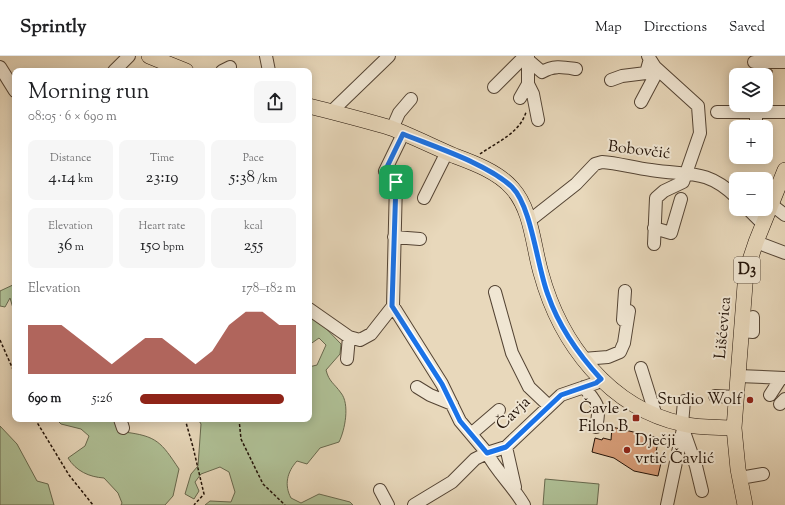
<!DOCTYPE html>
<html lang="en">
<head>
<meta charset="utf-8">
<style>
	body { margin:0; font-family:"Sorts Mill Goudy",serif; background:#f6f6f6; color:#202124; height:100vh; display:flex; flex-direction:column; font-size:15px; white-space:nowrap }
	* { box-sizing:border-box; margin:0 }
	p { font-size:13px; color:#757577 }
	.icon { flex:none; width:22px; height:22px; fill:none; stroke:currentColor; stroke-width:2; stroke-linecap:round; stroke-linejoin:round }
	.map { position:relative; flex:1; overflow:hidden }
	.drawer { position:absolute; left:12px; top:12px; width:300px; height:354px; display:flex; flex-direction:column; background:#fff; border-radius:8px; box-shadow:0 2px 10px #0003 }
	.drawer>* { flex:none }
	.buttons { position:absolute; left:729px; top:12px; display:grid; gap:8px }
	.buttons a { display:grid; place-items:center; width:44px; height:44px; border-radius:8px; background:#fff; box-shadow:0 2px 10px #0003; font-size:20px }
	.pin { position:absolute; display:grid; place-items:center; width:34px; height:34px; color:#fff; margin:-17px; border-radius:8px; box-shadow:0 2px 6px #0006 }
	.round { display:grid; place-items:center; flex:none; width:42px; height:42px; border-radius:8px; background:#f6f6f6 }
	.headline { display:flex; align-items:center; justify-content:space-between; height:68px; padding:0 16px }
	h1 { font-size:22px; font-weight:600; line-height:30px }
	.stats { display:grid; grid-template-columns:repeat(3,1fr); gap:6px; height:68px; padding:4px 16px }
	.stats div { display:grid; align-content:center; border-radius:8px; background:#f6f6f6; text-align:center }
	.stats b { font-size:17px; font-weight:600 }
	.stats small { font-size:11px; font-weight:400 }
	.stats p { font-size:11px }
	.chart { height:112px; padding:8px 16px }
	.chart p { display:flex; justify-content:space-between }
	.chart svg { width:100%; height:72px; margin-top:4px; fill:#8f2418; opacity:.7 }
	ul { padding:0 16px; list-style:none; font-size:13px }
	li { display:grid; grid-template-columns:64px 48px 1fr; align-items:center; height:30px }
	li i { height:10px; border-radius:5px; background:#8f2418 }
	header { display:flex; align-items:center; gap:24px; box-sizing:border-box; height:56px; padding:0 20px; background:#fff; border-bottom:1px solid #e0e0e0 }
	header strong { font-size:19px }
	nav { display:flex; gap:22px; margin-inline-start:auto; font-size:14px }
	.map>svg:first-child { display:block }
	.green { fill:#afc096; stroke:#68694e }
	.building { fill:#d69c77; stroke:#221207 }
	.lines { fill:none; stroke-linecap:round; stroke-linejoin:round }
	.minor-casing { stroke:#544434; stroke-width:14 }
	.major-casing { stroke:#221207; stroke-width:16 }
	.path { stroke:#221207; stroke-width:1.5; stroke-dasharray:3 2; stroke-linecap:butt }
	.minor { stroke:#f0e6d3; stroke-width:12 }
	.major { stroke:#e8d8bb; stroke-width:15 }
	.route-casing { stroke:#fff; stroke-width:8 }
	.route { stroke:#1a73e8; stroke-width:5 }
	.poi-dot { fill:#8f2418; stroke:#f0e6d3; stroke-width:1.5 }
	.labels { text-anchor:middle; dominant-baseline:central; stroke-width:4; stroke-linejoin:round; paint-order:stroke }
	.shield { fill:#f0e6d3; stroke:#605244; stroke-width:1 }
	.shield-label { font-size:15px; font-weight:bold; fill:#221207 }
	.street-label { font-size:16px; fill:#221207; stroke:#f0e6d3 }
	.poi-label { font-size:16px; fill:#221207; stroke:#f0e6d3; text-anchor:end }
</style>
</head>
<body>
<header>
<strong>Sprintly</strong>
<nav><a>Map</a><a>Directions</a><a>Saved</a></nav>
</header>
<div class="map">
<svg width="785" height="449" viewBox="0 0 785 449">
	<rect width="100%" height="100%" fill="#e8d8bb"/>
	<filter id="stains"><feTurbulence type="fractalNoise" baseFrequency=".005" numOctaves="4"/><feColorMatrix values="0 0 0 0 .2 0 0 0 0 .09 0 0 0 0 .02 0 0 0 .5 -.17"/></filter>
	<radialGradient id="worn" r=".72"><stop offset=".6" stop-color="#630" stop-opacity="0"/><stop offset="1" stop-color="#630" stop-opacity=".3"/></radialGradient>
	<!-- green -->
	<path class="green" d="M15,228V259L10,242L5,251L0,250V235Z
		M313,259L341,288L340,298L326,314C329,326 334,327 341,337C350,348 345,374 339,386L320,392L307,408L297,405C287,416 284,429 291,442L301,447L319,438L350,446L353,449H205L210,445L231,446L235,436L229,416L220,411L201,418L195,426L199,435L194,443L185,438L191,418L198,410L201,368L198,363H309V311L317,309L326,289L319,282L309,289V260Z
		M56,363H121L124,376C157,380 161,386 179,413L173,440L165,449H121L122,447L118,437L104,422C89,421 76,415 68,402L85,390L89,380L81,373L61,368Z
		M0,370L17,388L37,425L48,428L54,449H0Z
		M545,423L599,428L597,449H543Z"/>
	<!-- building -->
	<path class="building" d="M754,14H772V23H766V19H754Z
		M612,371L659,382L654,405L661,407L658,420L634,415L614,402L592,396L595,382L602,384L603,382L611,384Z"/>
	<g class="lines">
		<!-- minor casing -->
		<g class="minor-casing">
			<path id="minor" d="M266,0L269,15
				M648,0L655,11L698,50L700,77L683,126L664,135L656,142L654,188
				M528,4L542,16C553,9 563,11 576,13
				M754,6H785
				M0,11L15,35
				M114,15L129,0
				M222,15L230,11
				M611,24L622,20L646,17L650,3
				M528,28L533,38L538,64
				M494,31L525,0
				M528,31V0
				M520,42L528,28
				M641,46L658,14
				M331,56L389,0
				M717,56H785
				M756,71V56
				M392,73L399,57L411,43
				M403,78L385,115L396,126L393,250L442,328L460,365L487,397L506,391L561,339L596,327L601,323
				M424,142L447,96
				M772,149L785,159
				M748,153L763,168
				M529,165L576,128L595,108L602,106C618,107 634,112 651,114C688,120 706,112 736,141
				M654,172L671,177L681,143
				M394,181L420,183
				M756,186L785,197
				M495,236L512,297L529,331L549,350
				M309,253L349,281L360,284L371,278L393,250
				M623,264L625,235
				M742,275L753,276V261
				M347,303L349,281
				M583,303L608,301L620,296L624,287L629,255
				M641,312L656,360
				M738,320L785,322
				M417,331L430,339L452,348
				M584,331C597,348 601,349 596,371
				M770,339L781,322
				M715,340L736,341
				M780,348L785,343
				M120,363L123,372
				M682,368L684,345
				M683,373L696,410L702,435
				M471,378L499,354
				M506,391L515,431
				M740,422L763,418
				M380,434L388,449
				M414,449L452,426L475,403L487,397C497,416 513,430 524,449
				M667,449L684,368"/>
		</g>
		<!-- major casing -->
		<g class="major-casing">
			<path id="major" d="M149,0L186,15
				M309,50C336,57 364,64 391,72C412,80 434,91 455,100C474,107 498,116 512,132C532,154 533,190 541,217C560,287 609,352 683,368C699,372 717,371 734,372
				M745,449L738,413L734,372L746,216L756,186L785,114"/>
		</g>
		<!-- path -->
		<path class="path" d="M480,98C497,86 520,77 526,56
			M0,284L15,318
			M35,363L69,419L93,449
			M185,363L193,391L204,438L194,449
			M239,363L241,383L263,428L285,449"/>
		<!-- minor -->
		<use href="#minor" class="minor"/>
		<!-- major -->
		<use href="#major" class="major"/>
	</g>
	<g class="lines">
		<!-- route casing -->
		<g class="route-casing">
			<path id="route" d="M403,78C435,91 488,108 512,131C532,151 537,211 548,239C559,271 579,299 601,323L596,327L561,339L506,391L487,397L460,365L442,328L392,250L396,126L385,115Z"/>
		</g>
		<!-- route -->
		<use href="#route" class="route"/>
	</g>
	<!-- markers -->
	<g class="poi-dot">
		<circle cx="750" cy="344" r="4"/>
		<rect x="632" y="358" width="8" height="8" rx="2"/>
		<circle cx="627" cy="394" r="4"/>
	</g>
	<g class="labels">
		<!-- shield labels -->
		<rect class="shield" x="734" y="201" width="26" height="26" rx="3"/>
		<g class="shield-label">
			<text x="747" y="214">D3</text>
		</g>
		<!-- street labels -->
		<g class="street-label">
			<text transform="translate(639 95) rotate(7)">Bobovčić</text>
			<text transform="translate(724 272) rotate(-85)">Lišćevica</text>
			<text transform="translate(514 358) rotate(-44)">Čavja</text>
		</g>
		<!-- poi labels -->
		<g class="poi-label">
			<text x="742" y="344">Studio Wolf</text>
			<text x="628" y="353">Čavle -<tspan x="628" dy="18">Filon B</tspan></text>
			<text x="635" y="385" text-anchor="start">Dječji<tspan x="635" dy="18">vrtić Čavlić</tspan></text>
		</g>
	</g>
	<rect width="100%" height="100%" filter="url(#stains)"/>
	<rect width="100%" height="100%" fill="url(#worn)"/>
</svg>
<div class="buttons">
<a><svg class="icon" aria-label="layers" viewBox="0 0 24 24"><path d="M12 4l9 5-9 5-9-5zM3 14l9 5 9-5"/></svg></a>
<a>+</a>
<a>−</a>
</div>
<div class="pin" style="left:396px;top:126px;background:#1e9e55"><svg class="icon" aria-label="arrive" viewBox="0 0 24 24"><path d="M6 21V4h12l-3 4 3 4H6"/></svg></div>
<section class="drawer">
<div class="headline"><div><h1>Morning run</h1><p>08:05 · 6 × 690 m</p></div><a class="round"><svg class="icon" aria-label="share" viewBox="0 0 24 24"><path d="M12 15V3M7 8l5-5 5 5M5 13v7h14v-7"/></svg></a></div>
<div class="stats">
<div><p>Distance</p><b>4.14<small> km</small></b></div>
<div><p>Time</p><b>23:19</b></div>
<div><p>Pace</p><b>5:38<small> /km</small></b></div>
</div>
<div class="stats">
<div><p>Elevation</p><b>36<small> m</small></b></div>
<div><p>Heart rate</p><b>150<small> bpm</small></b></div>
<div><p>kcal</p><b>255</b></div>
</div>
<div class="chart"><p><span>Elevation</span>178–182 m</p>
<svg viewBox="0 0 160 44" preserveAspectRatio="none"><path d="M0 44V14L10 14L20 14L30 22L40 30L50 38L60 30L70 22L80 22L90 30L100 38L110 30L120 14L130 6L140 6L150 14L160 14V44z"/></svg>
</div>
<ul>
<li><b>690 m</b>5:26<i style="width:92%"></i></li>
</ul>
</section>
</div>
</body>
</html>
